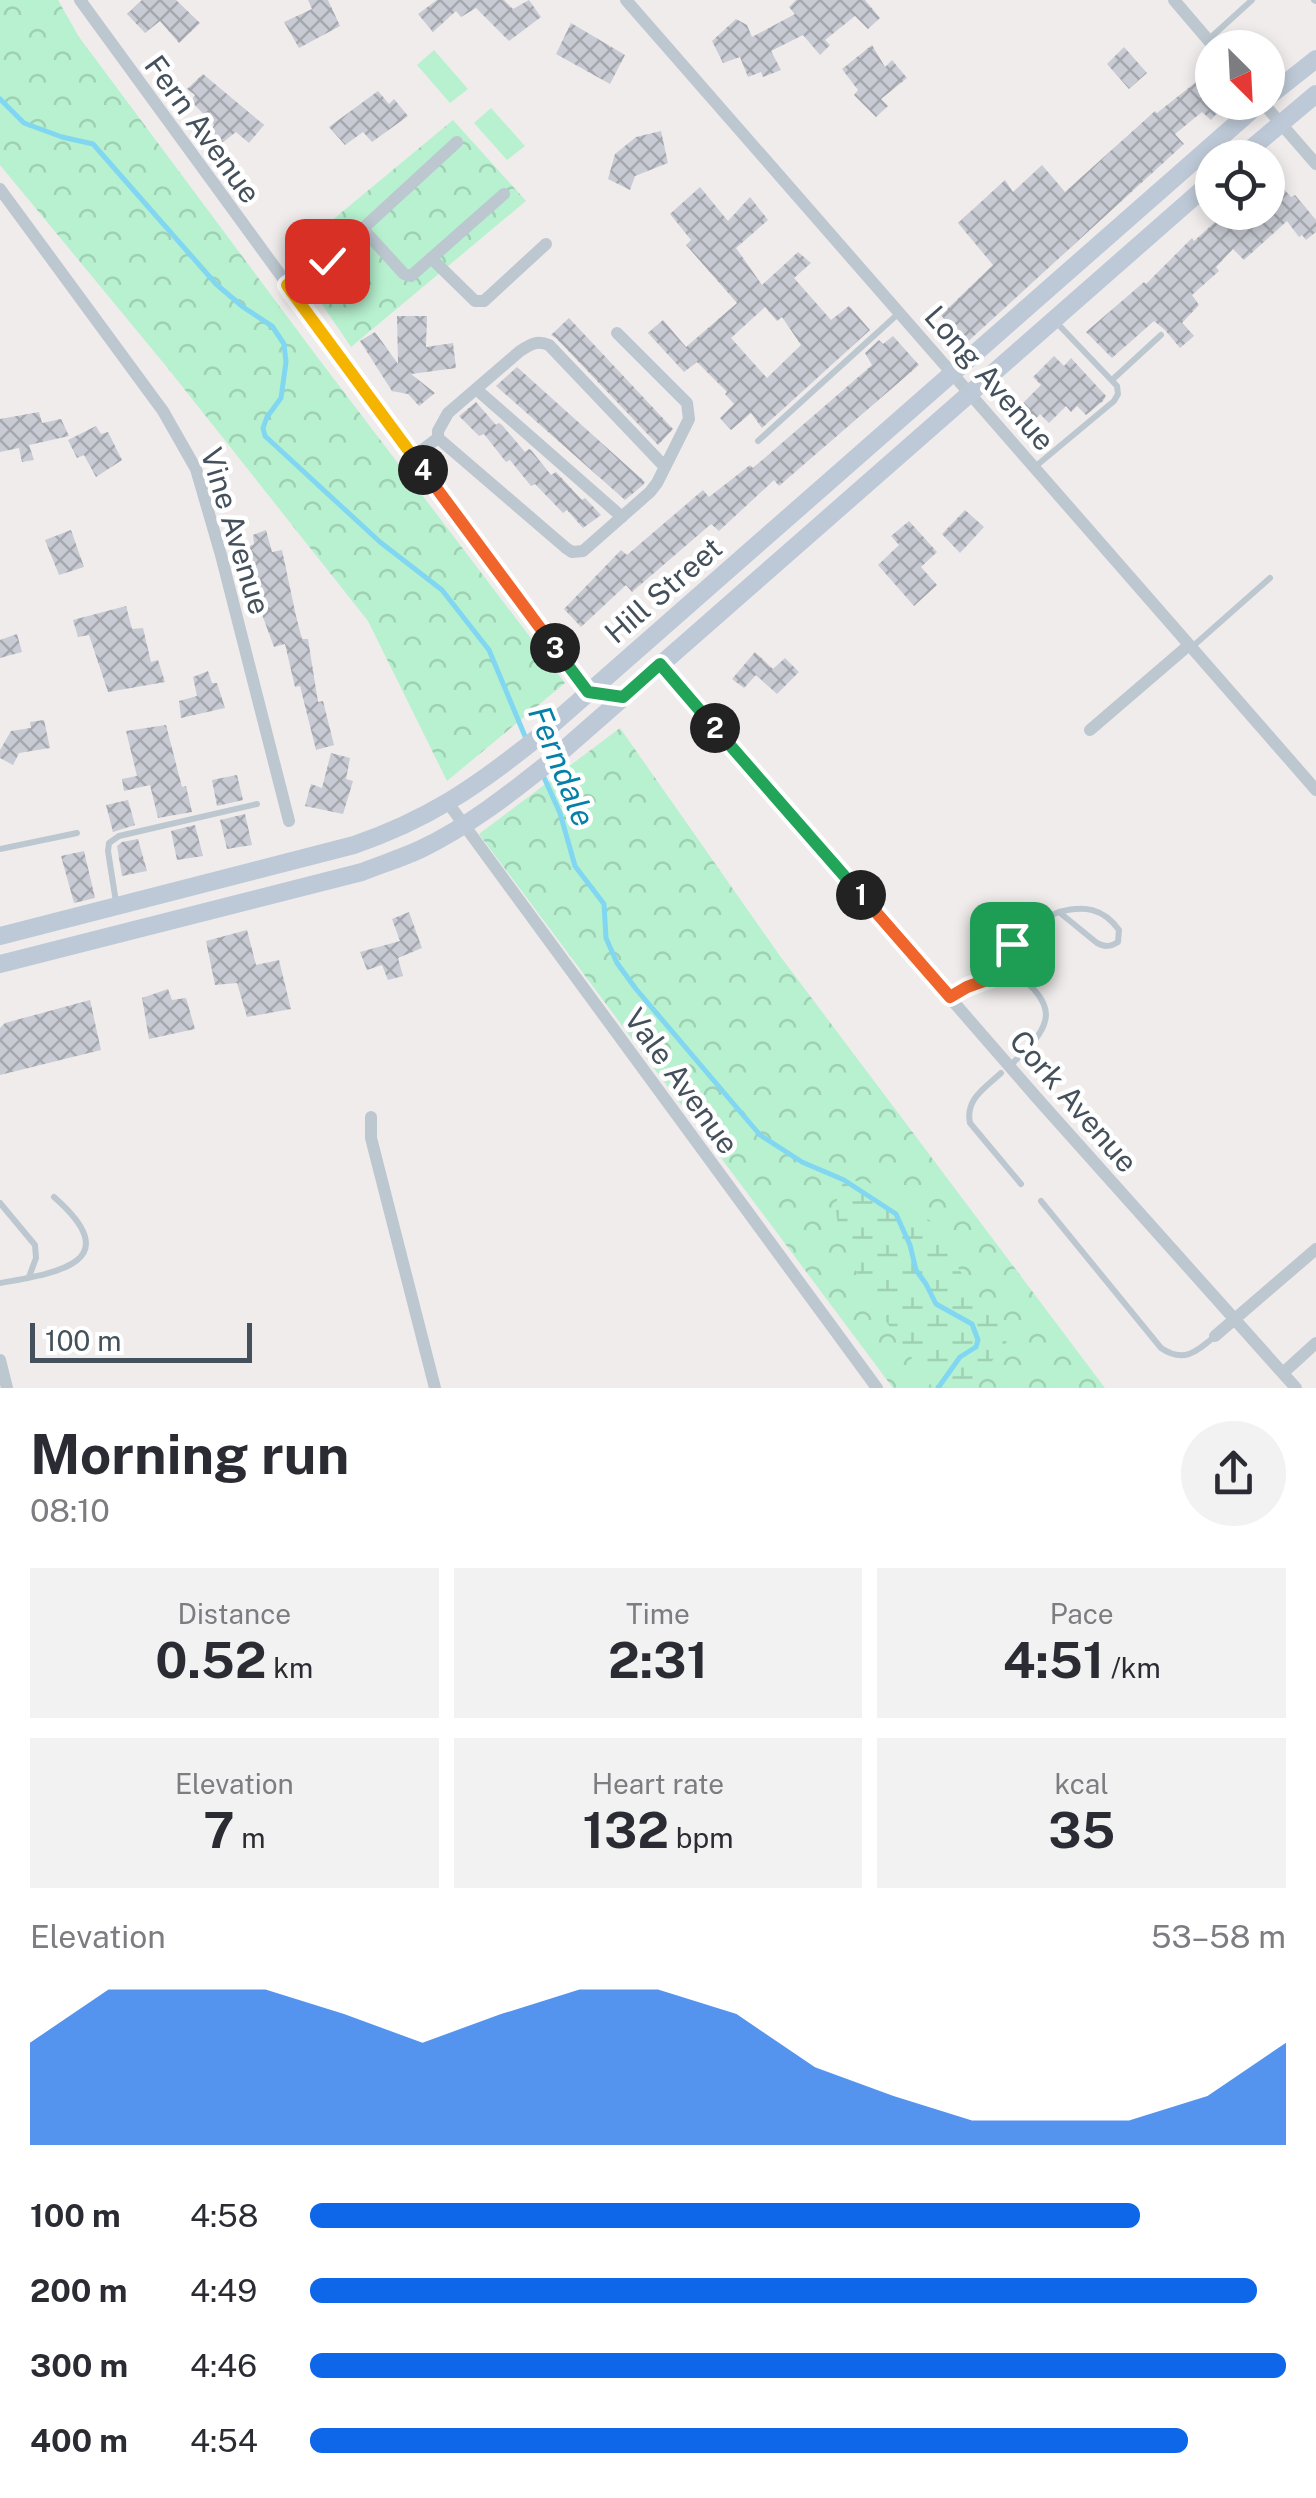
<!DOCTYPE html>
<html lang="en">
<head>
<meta charset="utf-8">
<style>
	body { margin:0; font-family:"Public Sans",sans-serif; background:#f2f2f3; color:#2b2b33; height:100vh; display:flex; flex-direction:column; font-size:38px; white-space:nowrap }
	* { box-sizing:border-box; margin:0 }
	p { font-size:32px; color:#7c7c81 }
	.icon { flex:none; width:55px; height:55px; fill:none; stroke:currentColor; stroke-width:2; stroke-linecap:round; stroke-linejoin:round }
	.map { position:relative; height:1388px; overflow:hidden }
	.side { display:flex; flex-direction:column; background:#fff; flex:1 }
	.side>* { flex:none }
	.needle { width:65px; rotate:156deg }
	.tools { position:absolute; left:1195px; top:30px; display:grid; gap:20px }
	.tools a { display:grid; place-items:center; width:90px; height:90px; border-radius:50%; background:#fff; box-shadow:0 5px 15px #0003; font-size:50px }
	.scale { position:absolute; left:30px; bottom:25px; width:222px; box-sizing:border-box; padding-left:10px; border:5px solid #44505b; border-top:0; font-size:28px; line-height:35px; white-space:nowrap; color:#44505b; -webkit-text-stroke:8px #fff; paint-order:stroke }
	.pin { position:absolute; display:grid; place-items:center; width:85px; height:85px; color:#fff; margin:-42px; border-radius:20px; box-shadow:0 5px 15px #0006 }
	.km { position:absolute; width:50px; height:50px; margin:-25px; border-radius:50%; background:#222; color:#fff; font-size:28px; line-height:50px; text-align:center }
	.round { display:grid; place-items:center; flex:none; width:105px; height:105px; border-radius:52px; background:#f2f2f3 }
	.head { display:flex; align-items:center; justify-content:space-between; height:170px; padding:0 30px }
	h1 { font-size:55px; font-weight:700; line-height:75px }
	.figures { display:grid; grid-template-columns:repeat(3,1fr); gap:15px; height:170px; padding:10px 30px }
	.figures div { display:grid; align-content:center; border-radius:0px; background:#f2f2f3; text-align:center }
	.figures b { font-size:50px; font-weight:700 }
	.figures small { font-size:28px; font-weight:400 }
	.figures p { font-size:28px }
	.chart { height:280px; padding:20px 30px }
	.chart p { display:flex; justify-content:space-between }
	.chart svg { width:100%; height:180px; margin-top:10px; fill:#0e67e8; opacity:.7 }
	ul { padding:0 30px; list-style:none; font-size:32px }
	li { display:grid; grid-template-columns:160px 120px 1fr; align-items:center; height:75px }
	li i { height:25px; border-radius:12px; background:#0e67e8 }
	.map>svg:first-child { display:block }
	.forest { fill:url(#forest-crowns) }
	.wetland { fill:url(#wetland-marsh) }
	.pitch { fill:#b7f1cf }
	.lines { fill:none; stroke-linecap:round; stroke-linejoin:round }
	.stream { stroke:#81d7f1; stroke-width:5 }
	.building { fill:url(#building-cross-hatch); fill-rule:evenodd }
	.lane { stroke:#bcc7d0; stroke-width:6 }
	.street { stroke:#bcc7d0; stroke-width:12 }
	.secondary { stroke:#bec9d7; stroke-width:18 }
	.split-1-casing { stroke:#fff; stroke-width:20 }
	.split-2-casing { stroke:#fff; stroke-width:20 }
	.split-3-casing { stroke:#fff; stroke-width:20 }
	.split-4-casing { stroke:#fff; stroke-width:20 }
	.split-5-casing { stroke:#fff; stroke-width:20 }
	.split-6-casing { stroke:#fff; stroke-width:20 }
	.split-1 { stroke:#f0652b; stroke-width:12 }
	.split-2 { stroke:#22a559; stroke-width:12 }
	.split-3 { stroke:#22a559; stroke-width:12 }
	.split-4 { stroke:#f0652b; stroke-width:12 }
	.split-5 { stroke:#f5b400; stroke-width:12 }
	.split-6 { stroke:#f5b400; stroke-width:12 }
	.labels { text-anchor:middle; dominant-baseline:central; stroke-width:9; stroke-linejoin:round; paint-order:stroke }
	.street-label { font-size:30px; fill:#44505b; stroke:#fff }
	.water-label { font-size:32px; font-style:italic; fill:#0580a6; stroke:#fff }
</style>
</head>
<body>
<div class="map">
<svg width="1316" height="1388" viewBox="0 0 1316 1388">
	<defs>
		<pattern id="forest-crowns" width="20" height="18" patternUnits="userSpaceOnUse" patternTransform="scale(2.5)"><rect width="20" height="18" fill="#b7f1cf"/><path d="M2 6a3 3 0 1 1 6 0M12 15a3 3 0 1 1 6 0" fill="none" stroke="#9fd0b4"/></pattern>
		<pattern id="wetland-marsh" width="20" height="14" patternUnits="userSpaceOnUse" patternTransform="scale(2.5)"><rect width="20" height="14" fill="#b7f1cf"/><path d="M1 5h8M5 5V1M11 12h8M15 12V8" fill="none" stroke="#9fd0b4"/></pattern>
		<pattern id="building-cross-hatch" width="8" height="8" patternUnits="userSpaceOnUse" patternTransform="scale(2.5)"><rect width="8" height="8" fill="#c8cbd3"/><path d="M0 0l8 8M0 8l8-8" fill="none" stroke="#a4a7ae"/></pattern>
	</defs>
	<rect width="100%" height="100%" fill="#f0ecec"/>
	<!-- forest -->
	<path class="forest" d="M0,0H58L79,37L318,358L565,683L447,781L368,621L166,366L0,165Z
		M453,120L526,201L351,347L289,256Z
		M620,728L780,956L1105,1388H893L479,834Z"/>
	<!-- wetland -->
	<path class="wetland" d="M844,1180L868,1182L934,1223L969,1287L993,1310L1009,1339C982,1372 980,1388 933,1388C901,1341 840,1267 836,1210C835,1200 841,1189 844,1180Z"/>
	<!-- pitch -->
	<path class="pitch" d="M434,50L468,89L450,103L417,65Z
		M491,108L525,146L507,160L474,123Z"/>
	<g class="lines">
		<!-- stream -->
		<path class="stream" d="M0,99L24,123L62,137L93,144L216,284L243,307L272,326L284,344L286,362L281,398L267,417L263,428L265,436L380,542L442,590L489,650L527,741
			M542,773L560,813L575,866L604,904L606,938L617,963L636,989L760,1135L802,1162L844,1180L896,1214L910,1245L916,1270L926,1284L936,1304L972,1324L978,1340L976,1347L960,1357L938,1388"/>
	</g>
	<!-- building -->
	<path class="building" d="M142,0H176L200,23L179,43L160,21L145,33L127,14Z
		M308,0H328L340,26L299,48L284,22L312,9Z
		M437,0H504L513,9L529,0L541,17L509,41L476,8L461,17L456,11L433,32L418,14Z
		M796,0H865L880,18L868,29L855,16L825,40L830,45L820,55L803,35L771,51L781,70L763,77L761,72L748,77L740,57L723,63L712,41L736,19L747,25L752,37L795,14L789,7Z
		M571,23L625,55L610,84L556,54Z
		M872,45L885,67L892,60L907,78L881,99L888,106L876,117L854,95L858,90L842,69Z
		M1124,47L1147,73L1129,89L1107,64Z
		M203,74L264,125L249,143L236,132L222,143L210,131L214,125L191,101L195,95L187,89Z
		M1196,82L1221,109L1211,120L1202,112L1175,134L1184,144L964,345L941,315L993,265L958,223L1005,180L1013,192L1042,165L1065,192L1155,111L1157,113Z
		M378,91L389,104L394,99L408,116L372,142L363,132L345,145L329,127Z
		M661,131L668,163L635,176L630,190L608,179L615,154L636,137Z
		M700,187L728,221L750,197L768,220L736,248L762,285L798,252L811,263L794,278L831,320L849,306L870,330L762,428L751,413L731,430L720,418L734,404L725,394L727,392L697,362L684,372L648,333L663,320L686,347L737,303L686,245L691,240L670,214ZM765,307L777,321L782,317L801,345L767,378L731,338Z
		M1283,188L1291,197L1295,195L1316,220V232L1306,240L1302,235L1299,237L1287,221L1244,260L1233,249L1216,267L1219,271L1192,295L1199,305L1182,323L1194,336L1180,348L1165,330L1154,321L1112,358L1086,332L1144,282L1146,284L1192,238L1194,241L1226,212H1268V201Z
		M397,316H427L426,347L453,343L456,368L411,374L435,393L419,406L408,394L392,391L360,341L375,332L398,364Z
		M569,318L673,429L658,445L556,338L551,335Z
		M893,336L919,365L779,486L774,480L719,531L711,524L632,592L626,585L581,627L564,609L621,550L627,555L703,490L709,497L750,465L753,468L872,365L865,353L879,340L883,344Z
		M1054,356L1064,366L1071,358L1106,396L1103,401L1086,415L1077,406L1071,412L1066,406L1049,423L1040,414L1033,422L1018,408L1041,385L1033,377Z
		M517,367L645,482L643,485L625,500L496,386Z
		M476,402L496,425L499,423L502,425L525,452L529,449L531,450L551,475L556,472L582,500L585,498L601,515L583,528L567,510L563,513L535,484L531,486L510,460L506,462L484,434L479,436L459,416Z
		M39,412L42,423L61,419L69,436L29,445L34,460L22,462L19,448L0,452V419Z
		M96,426L101,434L108,432L122,460L96,477L84,455L77,458L68,440Z
		M965,510L984,527L960,553L942,534Z
		M909,521L937,552L921,567L937,585L914,606L878,565L899,545L891,536Z
		M71,530L84,567L59,575L45,540Z
		M266,530L272,552L282,550L296,616L302,639H308L318,702L323,701L334,745L316,750L300,686L295,687L285,644L274,647L260,609L257,610L243,549L254,544L253,535Z
		M126,606L132,629L143,628L151,662L158,660L165,682L108,692L89,635L78,637L73,620Z
		M17,634L22,652L0,658V640Z
		M755,652L773,669L785,658L799,672L777,694L756,675L744,688L732,679Z
		M208,671L212,683H217L225,708L181,718L179,701L197,696L193,677Z
		M44,720L50,748L19,753L13,765L0,758V750L11,731L31,728L30,722Z
		M166,725L182,787L186,786L192,812L158,818L150,785L124,791L122,779L137,776L126,731Z
		M331,753L350,758L346,779L353,781L343,814L305,806L311,784L322,788Z
		M237,775L243,800L217,806L212,780Z
		M128,800L135,825L113,832L106,805Z
		M245,814L252,845L227,849L220,820Z
		M195,825L203,856L177,860L171,831Z
		M138,839L147,871L122,876L117,846L122,842Z
		M84,851L95,898L74,903L61,856Z
		M409,912L422,948L398,958L403,976L388,980L382,965L367,970L360,952L400,941L392,919Z
		M247,930L256,965L279,960L291,1009L247,1017L237,983L215,985L206,941Z
		M168,989L172,1000L186,998L195,1029L149,1039L142,998Z
		M90,1000L101,1050L0,1075V1028L5,1023Z"/>
	<g class="lines">
		<!-- lane -->
		<path class="lane" d="M1314,0L1316,1
			M1209,39L1252,0
			M1112,380L1161,335
			M758,441L899,313
			M1036,466L1114,401L1118,394L1117,386L1055,321
			M1192,647L1270,578
			M0,849L77,833
			M116,902L108,851L109,843L119,836L257,804
			M993,978C1001,976 1009,975 1017,978C1032,983 1050,1004 1045,1021C1041,1038 1022,1053 1011,1065
			M950,997L967,987L992,978C1008,947 1026,923 1059,912L1097,943C1105,947 1110,947 1118,942L1119,930C1103,908 1084,905 1059,912
			M1001,1073C985,1088 965,1099 970,1123L1021,1184
			M1041,1201L1161,1348C1183,1363 1195,1353 1214,1337
			M0,1203L35,1245L36,1258L29,1277
			M0,1283C58,1273 128,1262 54,1197"/>
		<!-- street -->
		<path class="street" d="M80,0L479,547L588,691L623,697
			M626,0L1316,790
			M1174,0L1215,48
			M1262,102L1316,164
			M0,189L163,411L196,469L221,555L289,821
			M363,229L404,274L411,276L504,194
			M431,258L475,301H484L546,244
			M287,285L322,266L457,142
			M476,389L622,517
			M438,438L566,548L572,552L583,551L650,492L657,483L689,419L687,403L617,333
			M413,457L438,438V431L448,413L520,351C531,344 537,340 549,345L665,467
			M660,664L1037,1098L1296,1388
			M1090,730L1189,645
			M448,803L877,1388
			M371,1117V1138L435,1388
			M1215,1336L1316,1249
			M0,1360L7,1388
			M1283,1373L1316,1343"/>
		<!-- secondary -->
		<path class="secondary" d="M1268,97L1316,59
			M1240,158L1316,94
			M0,936L354,845C429,819 476,787 537,738L1261,102
			M0,964L362,872C382,864 402,858 421,849C469,826 511,793 552,760L1212,181"/>
	</g>
	<g class="lines">
		<!-- split-1 casing -->
		<g class="split-1-casing">
			<path id="split-1" d="M861,895L950,997L967,987L992,978L1012,944"/>
		</g>
		<!-- split-2 casing -->
		<g class="split-2-casing">
			<path id="split-2" d="M715,728L861,895"/>
		</g>
		<!-- split-3 casing -->
		<g class="split-3-casing">
			<path id="split-3" d="M555,648L588,692L623,697L660,664L715,728"/>
		</g>
		<!-- split-4 casing -->
		<g class="split-4-casing">
			<path id="split-4" d="M423,470L555,648"/>
		</g>
		<!-- split-5 casing -->
		<g class="split-5-casing">
			<path id="split-5" d="M291,291L423,470"/>
		</g>
		<!-- split-6 casing -->
		<g class="split-6-casing">
			<path id="split-6" d="M291,291L287,285L327,261"/>
		</g>
		<!-- split-1 -->
		<use href="#split-1" class="split-1"/>
		<!-- split-2 -->
		<use href="#split-2" class="split-2"/>
		<!-- split-3 -->
		<use href="#split-3" class="split-3"/>
		<!-- split-4 -->
		<use href="#split-4" class="split-4"/>
		<!-- split-5 -->
		<use href="#split-5" class="split-5"/>
		<!-- split-6 -->
		<use href="#split-6" class="split-6"/>
	</g>
	<g class="labels">
		<!-- street labels -->
		<g class="street-label">
			<text transform="translate(203 129) rotate(54)">Fern Avenue</text>
			<text transform="translate(990 378) rotate(49)">Long Avenue</text>
			<text transform="translate(236 531) rotate(73)">Vine Avenue</text>
			<text transform="translate(663 590) rotate(-41)">Hill Street</text>
			<text transform="translate(682 1081) rotate(54)">Vale Avenue</text>
			<text transform="translate(1074 1101) rotate(49)">Cork Avenue</text>
		</g>
		<!-- water labels -->
		<g class="water-label">
			<text transform="translate(562 766) rotate(68)">Ferndale</text>
		</g>
	</g>
</svg>
<div class="tools">
<a><svg class="needle" viewBox="-14 -14 28 28"><path d="M0-13l5 13h-10z" fill="#e53935"/><path d="M0 13l5-13h-10z" fill="#7c7c81"/></svg></a>
<a><svg class="icon" aria-label="locate" viewBox="0 0 24 24"><circle cx="12" cy="12" r="6"/><path d="M12 2v4M12 18v4M2 12h4M18 12h4"/></svg></a>
</div>
<div class="scale">100 m</div>
<div class="pin" style="left:1012px;top:944px;background:#1e9e55"><svg class="icon" aria-label="arrive" viewBox="0 0 24 24"><path d="M6 21V4h12l-3 4 3 4H6"/></svg></div>
<div class="pin" style="left:327px;top:261px;background:#d93025"><svg class="icon" aria-label="check" viewBox="0 0 24 24"><path d="M5 12l5 5 9-10"/></svg></div>
<b class="km" style="left:861px;top:895px">1</b>
<b class="km" style="left:715px;top:728px">2</b>
<b class="km" style="left:555px;top:648px">3</b>
<b class="km" style="left:423px;top:470px">4</b>
</div>
<section class="side">
<div class="head"><div><h1>Morning run</h1><p>08:10</p></div><a class="round"><svg class="icon" aria-label="share" viewBox="0 0 24 24"><path d="M12 15V3M7 8l5-5 5 5M5 13v7h14v-7"/></svg></a></div>
<div class="figures">
<div><p>Distance</p><b>0.52<small> km</small></b></div>
<div><p>Time</p><b>2:31</b></div>
<div><p>Pace</p><b>4:51<small> /km</small></b></div>
</div>
<div class="figures">
<div><p>Elevation</p><b>7<small> m</small></b></div>
<div><p>Heart rate</p><b>132<small> bpm</small></b></div>
<div><p>kcal</p><b>35</b></div>
</div>
<div class="chart"><p><span>Elevation</span>53–58 m</p>
<svg viewBox="0 0 160 44" preserveAspectRatio="none"><path d="M0 44V19L10 6L20 6L30 6L40 12L50 19L60 12L70 6L80 6L90 12L100 25L110 32L120 38L130 38L140 38L150 32L160 19V44z"/></svg>
</div>
<ul>
<li><b>100 m</b>4:58<i style="width:85%"></i></li>
<li><b>200 m</b>4:49<i style="width:97%"></i></li>
<li><b>300 m</b>4:46<i style="width:100%"></i></li>
<li><b>400 m</b>4:54<i style="width:90%"></i></li>
</ul>
</section>
</body>
</html>
